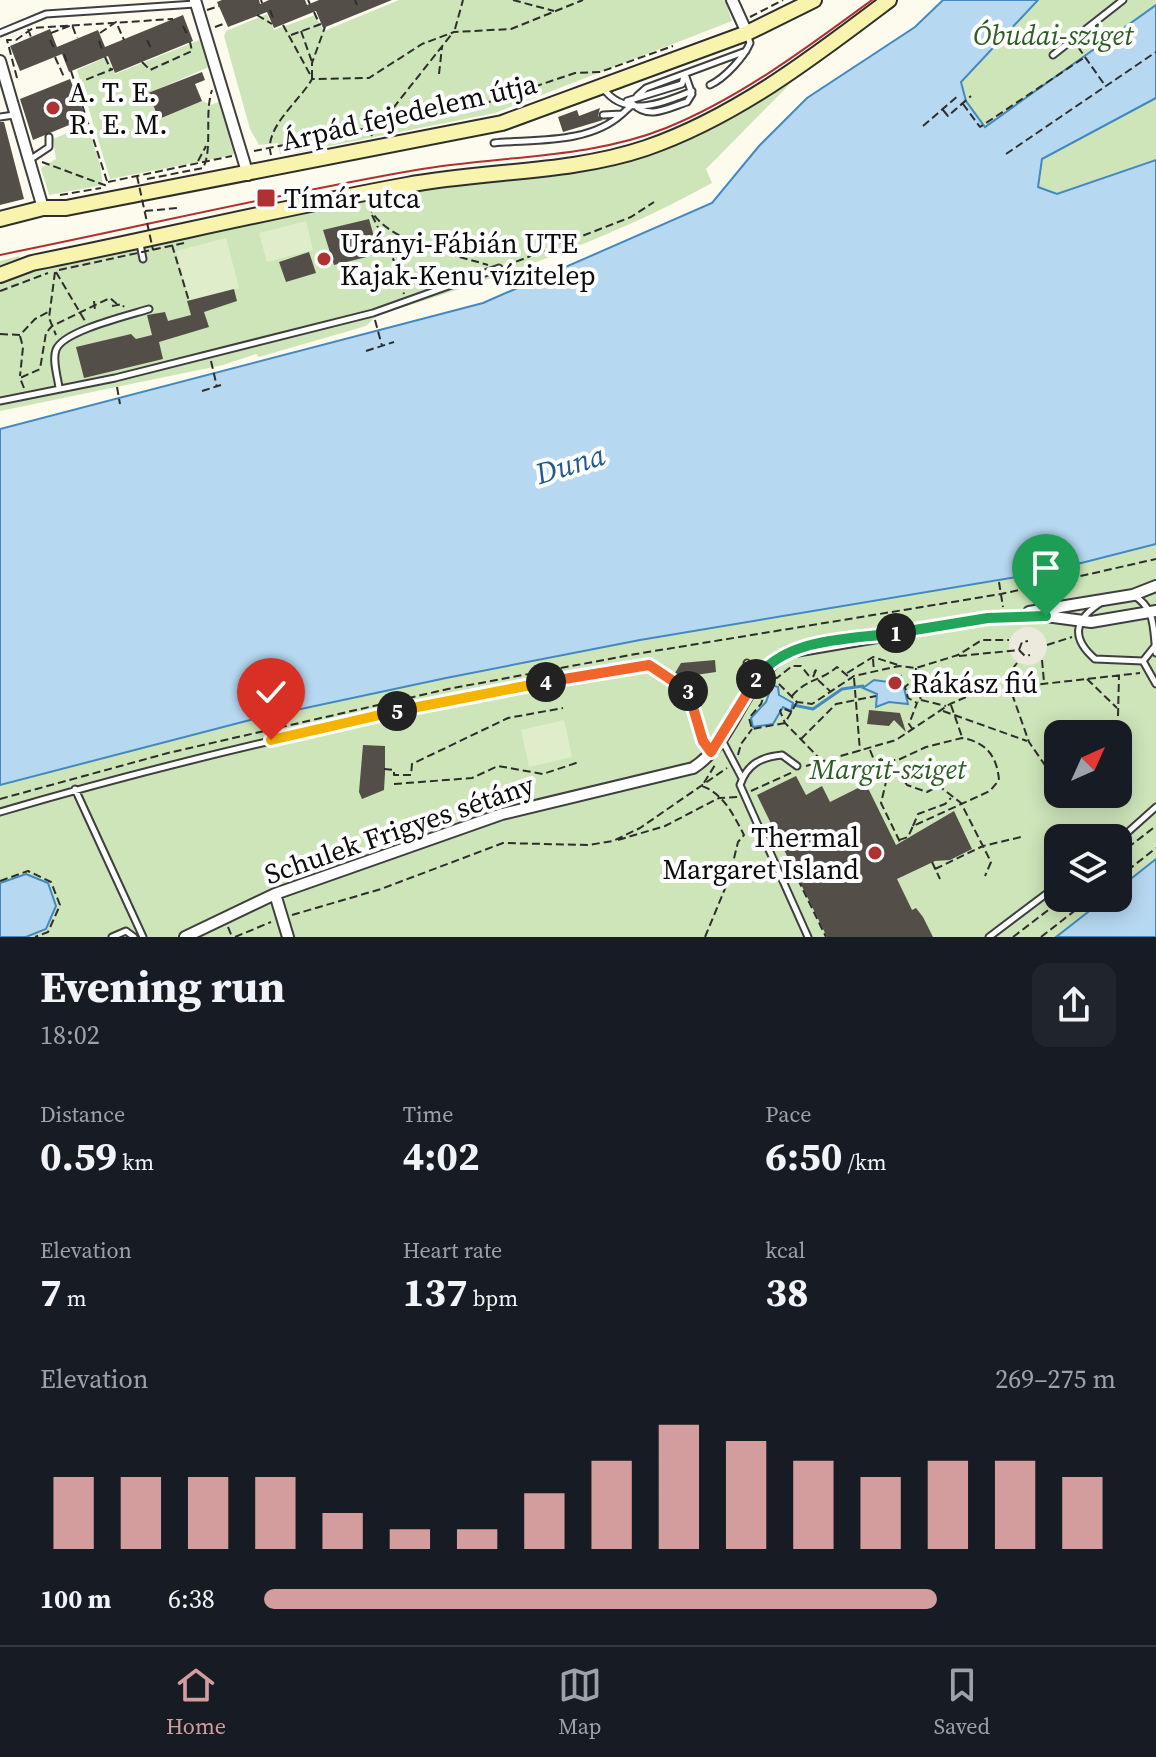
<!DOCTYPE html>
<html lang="en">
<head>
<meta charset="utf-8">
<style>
	body { margin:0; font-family:"Source Serif 4",serif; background:#20242c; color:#f1f3f6; height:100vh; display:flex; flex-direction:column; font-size:30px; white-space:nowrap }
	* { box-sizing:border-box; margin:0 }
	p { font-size:26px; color:#9ea1a6 }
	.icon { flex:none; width:44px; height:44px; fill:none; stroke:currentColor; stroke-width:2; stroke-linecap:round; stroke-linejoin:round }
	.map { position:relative; height:937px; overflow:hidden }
	.drawer { display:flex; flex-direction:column; background:#171b24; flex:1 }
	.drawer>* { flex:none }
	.needle { width:52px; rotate:45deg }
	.fabs { position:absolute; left:1044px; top:720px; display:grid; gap:16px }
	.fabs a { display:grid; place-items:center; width:88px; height:88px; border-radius:16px; background:#171b24; box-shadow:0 4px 20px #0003; font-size:40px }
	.pin { position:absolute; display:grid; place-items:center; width:68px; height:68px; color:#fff; margin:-82px -34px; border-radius:50% 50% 50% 0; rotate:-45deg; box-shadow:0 0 8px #0007 }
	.pin .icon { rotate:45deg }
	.km { position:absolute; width:40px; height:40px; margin:-20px; border-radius:50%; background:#222; color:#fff; font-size:22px; line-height:40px; text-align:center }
	.round { display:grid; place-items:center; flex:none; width:84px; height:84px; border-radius:16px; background:#20242c }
	.headline { display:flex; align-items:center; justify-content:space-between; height:136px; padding:0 40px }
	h1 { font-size:44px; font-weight:700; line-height:60px }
	.metrics { display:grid; grid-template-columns:repeat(3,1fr); gap:12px; height:136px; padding:8px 40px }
	.metrics div { display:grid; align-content:center }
	.metrics b { font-size:40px; font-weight:700 }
	.metrics small { font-size:22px; font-weight:400 }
	.metrics p { font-size:22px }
	.chart { height:224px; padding:16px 40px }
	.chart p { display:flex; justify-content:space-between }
	.chart svg { width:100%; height:144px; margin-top:8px; stroke:#d39c9d; stroke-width:6 }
	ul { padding:0 40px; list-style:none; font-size:26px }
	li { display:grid; grid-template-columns:128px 96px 1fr; align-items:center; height:60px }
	li i { height:20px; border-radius:10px; background:#d39c9d }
	.tab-bar { display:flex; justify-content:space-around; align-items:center; height:112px; border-top:2px solid #363941; background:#171b24; font-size:22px; color:#9ea1a6 }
	.tab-bar a { display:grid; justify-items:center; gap:4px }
	.tab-bar .active { color:#d39c9d }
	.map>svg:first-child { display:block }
	.green { fill:#cee5ba; fill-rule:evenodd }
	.pitch { fill:#dfedcb }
	.plaza { fill:#ece9dd }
	.water { fill:#b6d8f0; stroke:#4389c1; stroke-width:2 }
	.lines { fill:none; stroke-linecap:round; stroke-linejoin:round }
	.stream { stroke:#4389c1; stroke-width:3 }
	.building { fill:#544e49 }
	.lane-casing { stroke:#3f3f3f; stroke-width:9 }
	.street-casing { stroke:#3f3f3f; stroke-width:14 }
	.secondary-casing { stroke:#2e2e2e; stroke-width:18 }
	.path { stroke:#2e2e2e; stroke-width:2; stroke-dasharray:8 4; stroke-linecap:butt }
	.lane { stroke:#fff; stroke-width:5 }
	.street { stroke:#fff; stroke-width:10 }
	.secondary { stroke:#f8f3ad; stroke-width:14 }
	.tram { stroke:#af3131; stroke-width:2 }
	.path-bridge { stroke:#2e2e2e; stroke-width:2; stroke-dasharray:8 4; stroke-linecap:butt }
	.split-1-casing { stroke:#fff; stroke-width:16 }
	.split-2-casing { stroke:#fff; stroke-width:16 }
	.split-3-casing { stroke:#fff; stroke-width:16 }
	.split-4-casing { stroke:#fff; stroke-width:16 }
	.split-5-casing { stroke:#fff; stroke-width:16 }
	.split-6-casing { stroke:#fff; stroke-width:16 }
	.split-1 { stroke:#22a559; stroke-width:10 }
	.split-2 { stroke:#22a559; stroke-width:10 }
	.split-3 { stroke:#f0652b; stroke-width:10 }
	.split-4 { stroke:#f0652b; stroke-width:10 }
	.split-5 { stroke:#f5b400; stroke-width:10 }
	.split-6 { stroke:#f5b400; stroke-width:10 }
	.poi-dot { fill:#af3131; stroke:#fff; stroke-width:3 }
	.labels { text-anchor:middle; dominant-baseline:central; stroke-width:8; stroke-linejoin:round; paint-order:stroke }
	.park-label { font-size:28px; font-style:italic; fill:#2c5e23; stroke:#fff }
	.poi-label { font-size:28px; fill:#0c0c0c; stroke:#fff; text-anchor:start }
	.street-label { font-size:28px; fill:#0c0c0c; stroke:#fff }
	.water-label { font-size:30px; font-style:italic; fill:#215b92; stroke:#fff }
</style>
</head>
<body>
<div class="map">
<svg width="1156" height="937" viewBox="0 0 1156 937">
	<rect width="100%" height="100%" fill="#fdfbed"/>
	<!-- green -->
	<path class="green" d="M399,0H725L732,21L495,113L295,153L280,154L278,143L259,145L250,129L224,36L226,31L267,14L274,30L315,15L324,31Z
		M1038,0H1156V5L985,127L966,101L961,82Z
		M202,39L209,67L149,93L159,119L202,101L211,105L221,101L235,150L233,155L110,179L77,70L107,57L115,74Z
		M791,83L706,169L712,183C608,241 490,280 376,316L366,326L259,357L256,354L223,365L0,411V261L19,256L27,273L393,188L581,173L664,149L713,128Z
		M1156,98V160L1057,194L1038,187L1042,159Z
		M87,125L100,164L103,185L49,195L41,168L56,159L53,139Z
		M1156,544V859L1118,889V838H1058V898H1106L1056,937H0V785L254,719L446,678L640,640L1046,572ZM1058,734H1118V794H1058Z"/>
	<!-- pitch -->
	<path class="pitch" d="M306,221L313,250L267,262L259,233Z
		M226,238L239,288L190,301L176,251Z
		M564,720L572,757L529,767L521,730Z"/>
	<!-- plaza -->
	<path class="plaza" d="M1009 646a19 19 0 1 1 38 0a19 19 0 1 1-38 0Z"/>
	<!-- water -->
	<path class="water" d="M943,0H1038L961,82L966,101L985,127L1156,5V98L1042,159L1038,187L1057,194L1156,160V544L1046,572L640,640L446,678L254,719L0,785V429L483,303L712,203L759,146L807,98L915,27Z
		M901,676L908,704L889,702L876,707L877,694L863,688L874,680L888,682Z
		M772,685L778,687L779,695L793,703L791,711L783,707L773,724L753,727L751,718L766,702Z
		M1156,859V937H1056L1106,898H1118V889Z
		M26,874L48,883L56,906L46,929L26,937H0V883Z"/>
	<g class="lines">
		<!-- stream -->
		<path class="stream" d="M793,705L813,709L842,689L863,686"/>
	</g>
	<!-- building -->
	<path class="building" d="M222,0H259L260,4L269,0H305L307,5L319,0H392L323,28L316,11L274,28L267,12L228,27L217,2Z
		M183,15L193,41L115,73L108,56L69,72L62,54L20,71L10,46L50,29L57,47L98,30L105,47Z
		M202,72L205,80L195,84L202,101L159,119L148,93Z
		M70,79L86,118L33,140L20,99Z
		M600,108L598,116L603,120L563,132L558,117L577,110L579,116Z
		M0,122H4L24,199L0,205Z
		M369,219L379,254L334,265L323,230Z
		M309,252L316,273L286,282L279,262Z
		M234,289L237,301L204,312L209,327L159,342L163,359L84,378L76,347L131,334L136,339L152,335L147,315L165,312L168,321L191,315L187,301Z
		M715,660L716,672L682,677L675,673L681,663Z
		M869,710L900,713L906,732L894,720L889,726L867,724Z
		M363,745L385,746V773L384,790L362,799L359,792Z
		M796,776L806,795L822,786L830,802L866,784L896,845L954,811L972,849L950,860L935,861L897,879L912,910L916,908L923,917L933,937H827L757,795Z"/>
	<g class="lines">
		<!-- lane casing -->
		<g class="lane-casing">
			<path id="lane" d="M0,33L46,14L195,4
				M1053,55L1123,0
				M710,85C725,78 744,57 750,43L747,34
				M603,88C625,119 664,103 692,91
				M637,96L646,88L746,51
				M627,101L682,84L684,76
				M603,115L622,114L633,104C649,120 668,108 687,102L692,94L685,74
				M0,117L14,115
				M494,143C536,139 589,144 622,114
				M28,161L49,147V137
				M140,244L143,259
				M59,388C58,378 52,360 56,350C62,331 130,315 149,309
				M0,401L115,378L373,313L499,268
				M1133,595C1156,608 1153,629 1156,653
				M1099,604C1073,621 1072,639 1095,659L1143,661L1155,646
				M1143,661L1156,684
				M747,663L759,676
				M722,740L742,778
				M797,766L782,755C761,757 747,764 740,785L808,937
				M75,789L143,937
				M0,812C210,750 423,705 638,666C653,665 662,670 673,679C704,702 692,724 711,752
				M1118,841L1156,807
				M112,937L126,931L134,937
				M989,937L1058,885"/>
		</g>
		<!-- street casing -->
		<g class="street-casing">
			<path id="street" d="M195,0L248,175
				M732,0L747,33
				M0,61L43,208
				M1029,612L1133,595L1156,586
				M275,894L288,937
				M185,937L275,894L502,814L693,768C736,741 741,679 789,652L988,618L1046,616L1091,622L1156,611"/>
		</g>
		<!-- secondary casing -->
		<g class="secondary-casing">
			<path id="secondary" d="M0,219L43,208H66L502,123L747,33L814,0
				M0,275L32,263C157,238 281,208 407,185C486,170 569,174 646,148C736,117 815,56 889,0"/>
		</g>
		<!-- path -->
		<path class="path" d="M261,0L262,3
			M308,0L310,4
			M355,0L357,5
			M513,0L554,11
			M207,10L219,6
			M270,10L273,18
			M314,12L319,23
			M257,15L272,24
			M750,17L783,0
			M283,25L312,78
			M183,26L187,34
			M215,27L226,23
			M28,29L31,37
			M455,29L463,0
			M301,31L312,62
			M51,33L72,25L77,38
			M100,33L116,22L124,40
			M291,35L321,24
			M50,40L54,48
			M147,40L151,48
			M99,41L102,49
			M1078,47L1104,84
			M64,54L67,62
			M55,57L64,77
			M105,57L111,70
			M142,62L150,70L192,51L190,42
			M71,71L107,181
			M439,74L442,47
			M17,78L7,40H16L33,28L173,19
			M312,78V63L325,27
			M75,84L113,69
			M963,104L980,127L1085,57
			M943,110L948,116L971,96
			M923,126L959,95
			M371,136L451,35
			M254,151L477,106L575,73L600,72L673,46
			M1006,154L1156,52
			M271,155C263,128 300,101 312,79L369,78L422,44L454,32L511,29L583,0
			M198,161L206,146
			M42,162L107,186
			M147,179L203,168C213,150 204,114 212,90
			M108,182L232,156
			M60,195L101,188
			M369,205C380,241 456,255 488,265
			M145,211L177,208
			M372,215L395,263L404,294
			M172,245L189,301
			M505,266L631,217L654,202
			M55,272L49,318L56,335
			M56,272L85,321
			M0,291L48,273
			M94,301L95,310
			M112,306L122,304L124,307
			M375,320L382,346
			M0,334L20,335L35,319L48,312
			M20,336L23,347L20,376
			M366,351L394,342
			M211,361L217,387
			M117,387L120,404
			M24,388L20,378L40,369L46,333L52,326L110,298L118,305
			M202,391L221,385
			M999,582L1003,607
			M1047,645L1072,637
			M1019,650L1022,642L1028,641
			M959,656L1019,650L1025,656L1030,655
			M873,659L874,672
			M1042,660L1044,682
			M1017,663L1006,677L1029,742L1058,784
			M916,668L915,678L921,700L918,702
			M847,673L873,657L898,665
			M774,677L777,678L792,666H801L809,676
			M813,677L817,668L814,673
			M854,678L860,751
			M1087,679L1117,708
			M818,680L831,692
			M792,696C808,678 819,682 837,667L849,677
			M921,700L946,706
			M797,702L785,723L752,729L749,718L761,704L768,684L778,683L797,702L812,704L854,676L899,666L916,668L958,655L982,640H1009
			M951,705L962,737
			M943,711L1027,741
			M792,712L782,708L780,711L785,723L820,759
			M1118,716L1119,675
			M913,730L909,724L917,703L908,698L905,687L915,678
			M801,739L836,704L876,696
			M870,750L874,760H898L926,747L962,738C986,742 997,756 999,780L990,791L913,826L908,837L899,840
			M738,755L741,744L752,729
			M892,762L907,785L927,792L939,786L961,803L991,862L985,876
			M806,766L896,740L950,704L980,691L1140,673
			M384,769L394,770V775H411L412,764L508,718L563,708
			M898,772L886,782L881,803L900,842
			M394,784L472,778L498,766L543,774L579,762
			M751,791L793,772
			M0,799L168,753L448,689L636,654L1001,594L1156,559
			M913,826L918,814L945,804L951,798
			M618,840L665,826L719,798L738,797
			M1118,855L1156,826
			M932,862L940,879
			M785,866L790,863L826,937
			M935,869L983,846L1021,837
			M1118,878L1156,848
			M0,881L28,871L51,882L60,905L48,932L35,937
			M292,915L381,889L503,843L588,845L613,841L640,828L727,768
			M228,927L232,937
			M235,937L271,922
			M705,937L729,879L738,842L744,835C734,816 724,794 702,786L715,765
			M1013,937L1064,898
			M1041,937L1091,898"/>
		<!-- lane -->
		<use href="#lane" class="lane"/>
		<!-- street -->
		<use href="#street" class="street"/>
		<!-- secondary -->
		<use href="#secondary" class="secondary"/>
		<!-- tram -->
		<path class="tram" d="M0,255C139,227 277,194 416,170C500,155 586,160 666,128C740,98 808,47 872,0"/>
		<!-- path-bridge -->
		<path class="path-bridge" d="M137,176L153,250
			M59,270L184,243"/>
	</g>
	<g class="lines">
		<!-- split-1 casing -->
		<g class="split-1-casing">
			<path id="split-1" d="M896,633L988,618L1046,616"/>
		</g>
		<!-- split-2 casing -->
		<g class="split-2-casing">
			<path id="split-2" d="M756,679C786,637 849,640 896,633"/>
		</g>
		<!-- split-3 casing -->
		<g class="split-3-casing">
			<path id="split-3" d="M688,691L703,741L711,752L756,679"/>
		</g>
		<!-- split-4 casing -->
		<g class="split-4-casing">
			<path id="split-4" d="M546,682L649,665L688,691"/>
		</g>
		<!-- split-5 casing -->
		<g class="split-5-casing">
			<path id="split-5" d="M397,711L546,682"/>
		</g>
		<!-- split-6 casing -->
		<g class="split-6-casing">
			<path id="split-6" d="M271,740L397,711"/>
		</g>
		<!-- split-1 -->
		<use href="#split-1" class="split-1"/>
		<!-- split-2 -->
		<use href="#split-2" class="split-2"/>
		<!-- split-3 -->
		<use href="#split-3" class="split-3"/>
		<!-- split-4 -->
		<use href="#split-4" class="split-4"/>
		<!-- split-5 -->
		<use href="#split-5" class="split-5"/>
		<!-- split-6 -->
		<use href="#split-6" class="split-6"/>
	</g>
	<!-- markers -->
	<g class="poi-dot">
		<circle cx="53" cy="108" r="8"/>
		<rect x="256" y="188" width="20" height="20" rx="4"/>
		<circle cx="324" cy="259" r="8"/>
		<circle cx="895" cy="683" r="8"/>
		<circle cx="875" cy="853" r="8"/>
	</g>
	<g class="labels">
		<!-- park labels -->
		<g class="park-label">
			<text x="1053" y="35">Óbudai-sziget</text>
			<text x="888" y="769">Margit-sziget</text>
		</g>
		<!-- poi labels -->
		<g class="poi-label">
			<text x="69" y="92">A. T. E.<tspan x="69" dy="32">R. E. M.</tspan></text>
			<text x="284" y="198">Tímár utca</text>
			<text x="340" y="243">Urányi-Fábián UTE<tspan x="340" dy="32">Kajak-Kenu vízitelep</tspan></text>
			<text x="911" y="683">Rákász fiú</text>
			<text x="859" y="837" text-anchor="end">Thermal<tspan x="859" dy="32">Margaret Island</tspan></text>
		</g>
		<!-- street labels -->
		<g class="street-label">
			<text transform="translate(409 112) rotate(-13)">Árpád fejedelem útja</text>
			<text transform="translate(399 829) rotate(-19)">Schulek Frigyes sétány</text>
		</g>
		<!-- water labels -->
		<g class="water-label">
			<text transform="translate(570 464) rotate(-17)">Duna</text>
		</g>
	</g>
</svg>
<div class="fabs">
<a><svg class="needle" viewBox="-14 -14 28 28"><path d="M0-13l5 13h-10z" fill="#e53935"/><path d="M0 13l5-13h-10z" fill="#9ea1a6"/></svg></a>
<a><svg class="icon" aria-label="layers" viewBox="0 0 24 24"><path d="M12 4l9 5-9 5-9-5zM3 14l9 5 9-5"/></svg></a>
</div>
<div class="pin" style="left:1046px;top:616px;background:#1e9e55"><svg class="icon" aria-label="arrive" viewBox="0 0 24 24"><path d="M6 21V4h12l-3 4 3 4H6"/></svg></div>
<div class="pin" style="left:271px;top:740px;background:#d93025"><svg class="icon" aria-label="check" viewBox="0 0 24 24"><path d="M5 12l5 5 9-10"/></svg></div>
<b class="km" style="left:896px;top:633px">1</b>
<b class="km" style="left:756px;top:679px">2</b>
<b class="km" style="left:688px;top:691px">3</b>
<b class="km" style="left:546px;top:682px">4</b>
<b class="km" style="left:397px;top:711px">5</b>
</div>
<section class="drawer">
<div class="headline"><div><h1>Evening run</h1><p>18:02</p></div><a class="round"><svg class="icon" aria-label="share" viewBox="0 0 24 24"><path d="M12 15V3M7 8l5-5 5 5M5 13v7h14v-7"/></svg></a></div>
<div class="metrics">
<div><p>Distance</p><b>0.59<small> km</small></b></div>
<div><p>Time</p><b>4:02</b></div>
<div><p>Pace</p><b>6:50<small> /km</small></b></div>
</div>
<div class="metrics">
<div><p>Elevation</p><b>7<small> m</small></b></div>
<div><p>Heart rate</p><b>137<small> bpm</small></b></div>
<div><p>kcal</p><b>38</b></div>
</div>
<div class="chart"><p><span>Elevation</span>269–275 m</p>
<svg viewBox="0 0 160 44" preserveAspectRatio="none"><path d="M5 44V22M15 44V22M25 44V22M35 44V22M45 44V33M55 44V38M65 44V38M75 44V27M85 44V17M95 44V6M105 44V11M115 44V17M125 44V22M135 44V17M145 44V17M155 44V22"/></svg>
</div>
<ul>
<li><b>100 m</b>6:38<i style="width:79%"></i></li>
</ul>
</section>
<nav class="tab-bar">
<a class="active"><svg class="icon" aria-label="home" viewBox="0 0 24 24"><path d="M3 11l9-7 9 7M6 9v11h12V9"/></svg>Home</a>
<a><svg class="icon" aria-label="map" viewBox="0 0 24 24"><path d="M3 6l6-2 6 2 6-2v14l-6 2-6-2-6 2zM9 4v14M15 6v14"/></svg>Map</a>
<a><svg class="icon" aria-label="saved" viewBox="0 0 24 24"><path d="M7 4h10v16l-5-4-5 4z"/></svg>Saved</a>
</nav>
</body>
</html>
